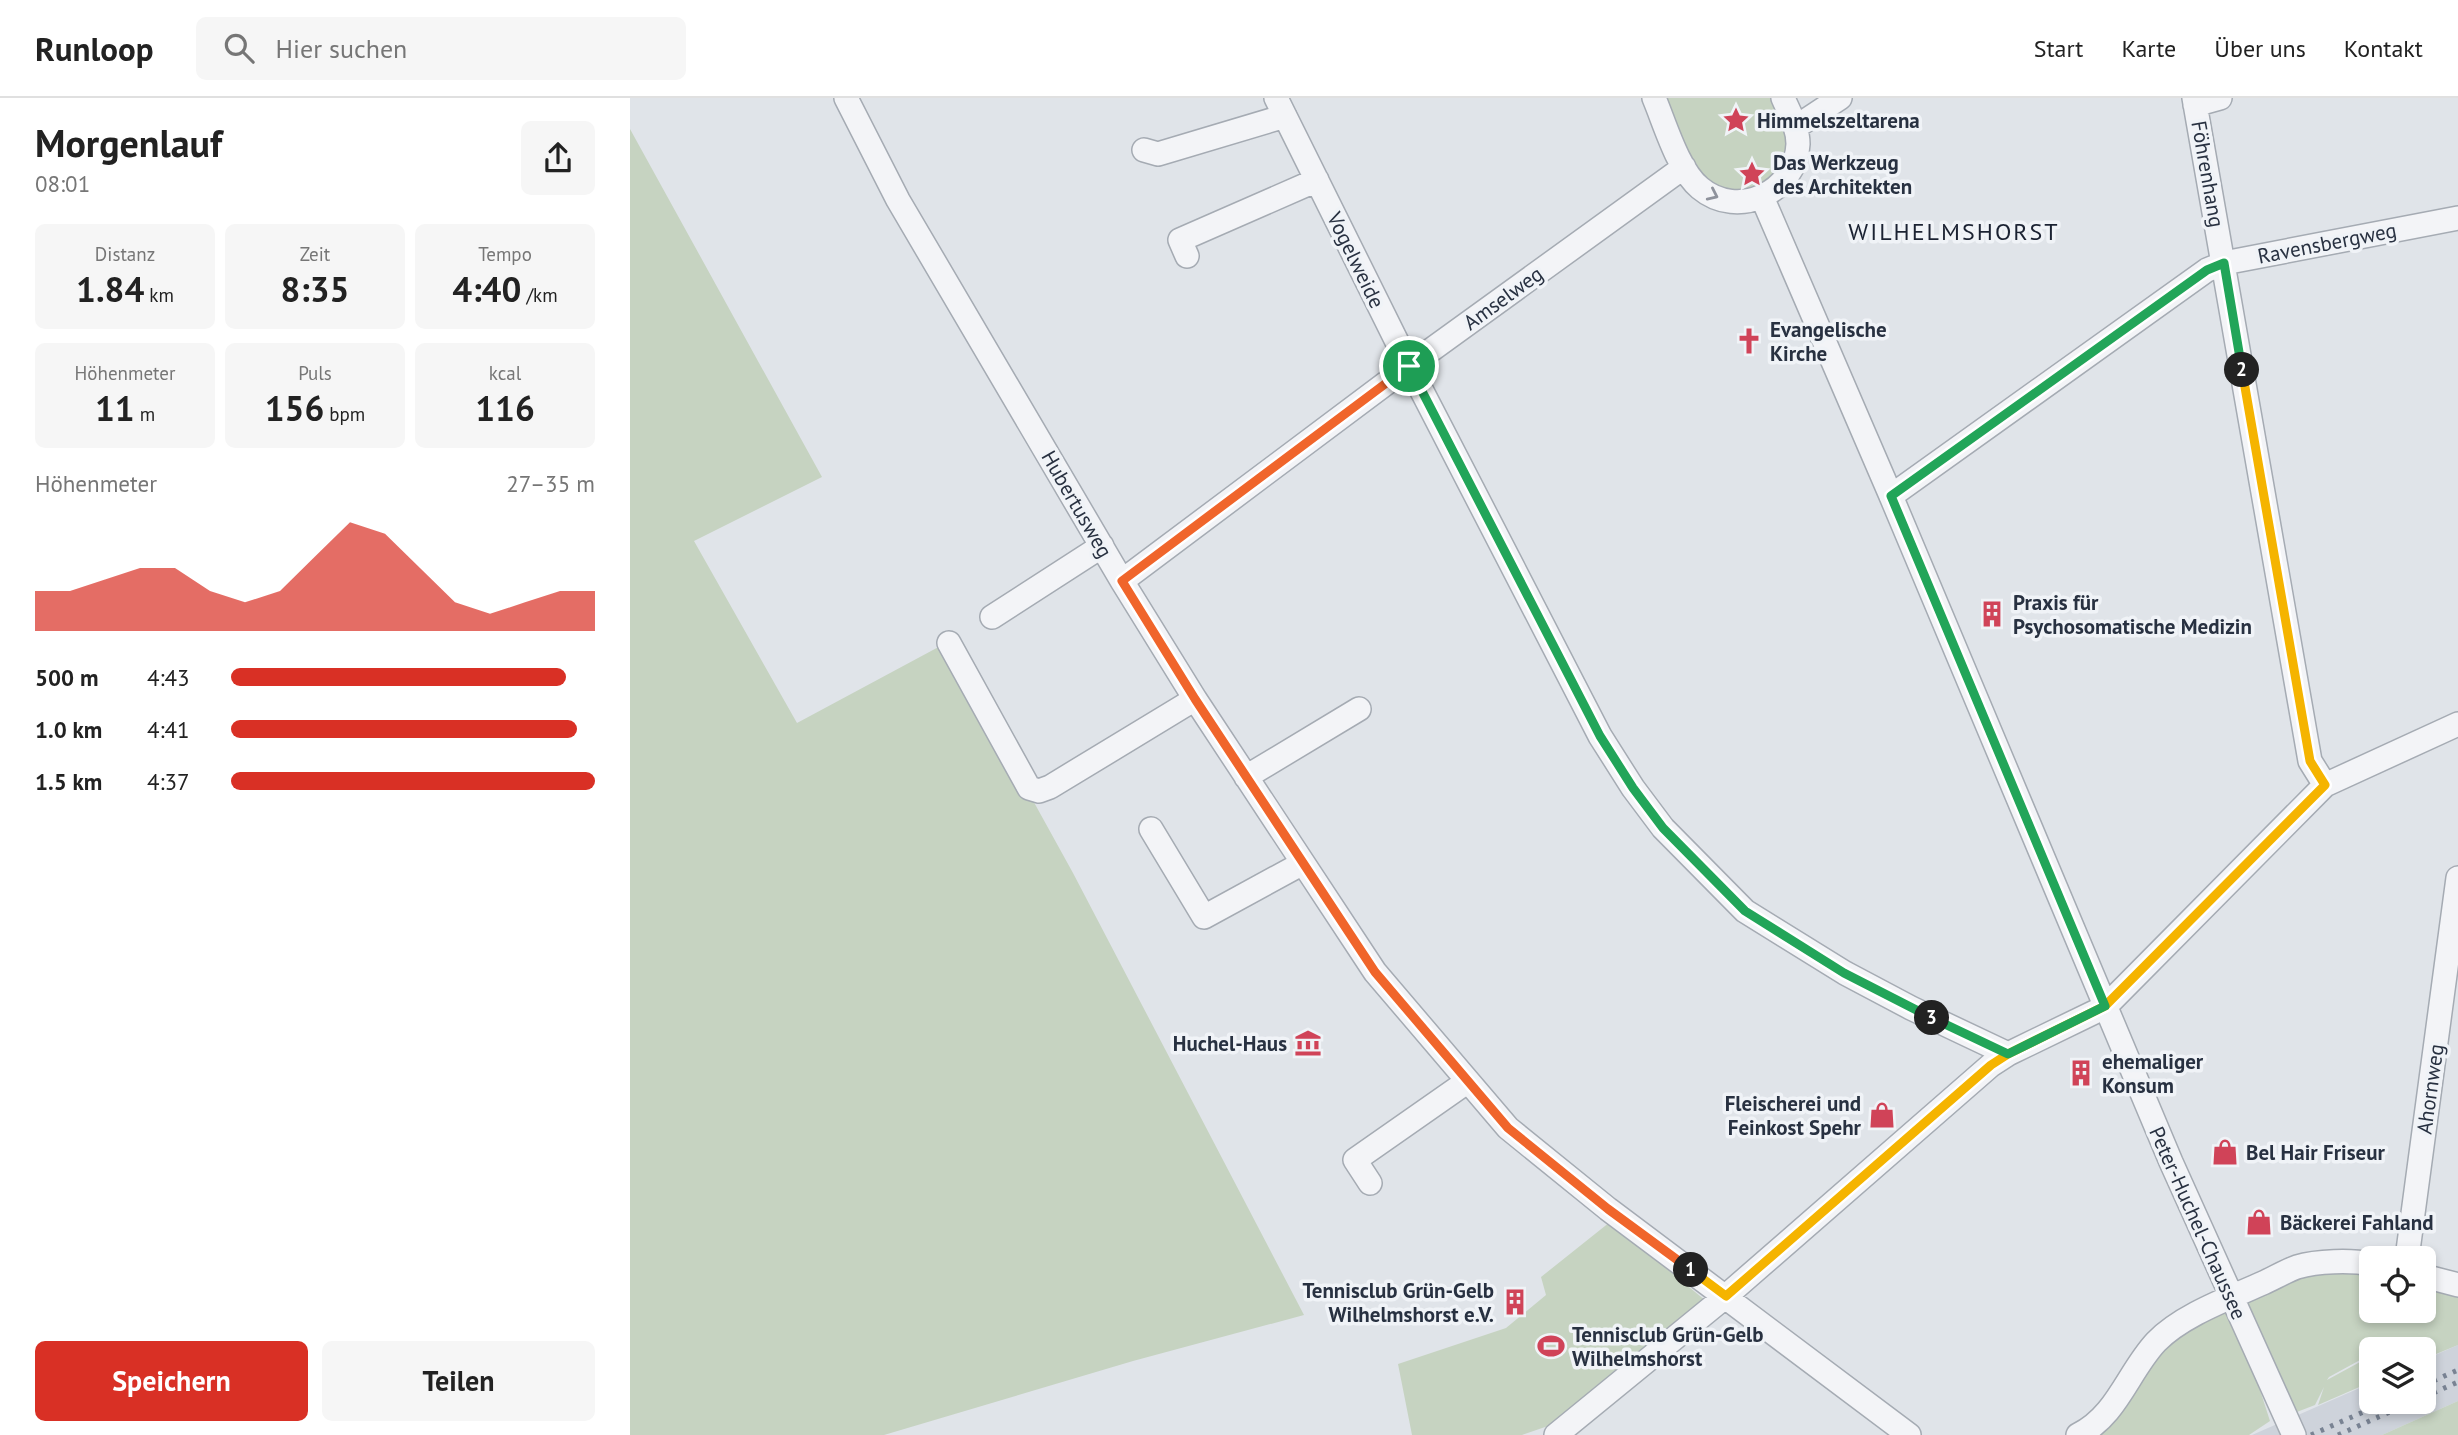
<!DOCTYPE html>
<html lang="de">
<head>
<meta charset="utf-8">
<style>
	body { margin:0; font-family:"PT Sans",sans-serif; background:#f6f6f6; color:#222; height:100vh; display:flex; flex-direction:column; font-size:26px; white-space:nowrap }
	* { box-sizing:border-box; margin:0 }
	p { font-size:23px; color:#767676 }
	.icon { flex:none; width:38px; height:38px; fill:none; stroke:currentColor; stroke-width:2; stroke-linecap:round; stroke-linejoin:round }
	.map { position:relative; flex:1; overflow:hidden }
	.sheet { display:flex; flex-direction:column; background:#fff; width:630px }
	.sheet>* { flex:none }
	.buttons { position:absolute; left:1729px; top:1148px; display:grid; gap:14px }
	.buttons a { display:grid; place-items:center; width:77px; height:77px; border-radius:10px; background:#fff; box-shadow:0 4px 10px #0003; font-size:35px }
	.pin { position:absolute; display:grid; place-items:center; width:60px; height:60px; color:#fff; margin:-30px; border:4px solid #fff; border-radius:50%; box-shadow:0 2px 7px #0007 }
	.km { position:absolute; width:35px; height:35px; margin:-18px; border-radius:50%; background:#222; color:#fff; font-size:19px; line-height:35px; text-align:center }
	.round { display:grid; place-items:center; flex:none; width:74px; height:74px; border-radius:10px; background:#f6f6f6 }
	.overview { display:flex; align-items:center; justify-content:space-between; height:119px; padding:0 35px }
	h1 { font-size:38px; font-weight:800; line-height:52px }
	.stats { display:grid; grid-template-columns:repeat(3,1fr); gap:10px; height:119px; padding:7px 35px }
	.stats div { display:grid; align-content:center; border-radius:10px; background:#f6f6f6; text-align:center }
	.stats b { font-size:35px; font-weight:800 }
	.stats small { font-size:19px; font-weight:400 }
	.stats p { font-size:19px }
	.chart { height:196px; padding:14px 35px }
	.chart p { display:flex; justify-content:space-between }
	.chart svg { width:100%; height:126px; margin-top:7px; fill:#d93025; opacity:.7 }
	.button { display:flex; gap:14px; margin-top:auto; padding:14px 35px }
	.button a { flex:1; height:80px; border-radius:10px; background:#d93025; color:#fff; font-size:28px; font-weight:800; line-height:80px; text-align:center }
	.button a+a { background:#f6f6f6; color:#222 }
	ul { padding:0 35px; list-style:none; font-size:23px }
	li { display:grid; grid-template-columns:112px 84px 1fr; align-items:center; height:52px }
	li i { height:18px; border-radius:9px; background:#d93025 }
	header { display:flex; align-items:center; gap:42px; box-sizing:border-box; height:98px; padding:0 35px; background:#fff; border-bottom:2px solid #e0e0e0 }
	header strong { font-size:33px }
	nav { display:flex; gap:38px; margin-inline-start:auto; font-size:24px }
	.search { width:490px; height:63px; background:#f6f6f6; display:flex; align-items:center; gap:18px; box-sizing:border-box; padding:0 24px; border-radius:10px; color:#767676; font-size:26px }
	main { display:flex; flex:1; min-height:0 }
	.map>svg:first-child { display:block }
	.built { fill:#ced3db }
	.green { fill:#c6d3c1 }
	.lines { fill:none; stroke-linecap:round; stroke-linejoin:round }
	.minor-casing { stroke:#a5abb3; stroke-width:26 }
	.minor { stroke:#f3f4f7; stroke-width:23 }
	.rail { stroke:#798393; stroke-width:5; stroke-dasharray:3.5 7; stroke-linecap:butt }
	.oneway { stroke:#8e929c }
	.split-1-casing { stroke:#fff; stroke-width:14 }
	.split-2-casing { stroke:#fff; stroke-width:14 }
	.split-3-casing { stroke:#fff; stroke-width:14 }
	.split-4-casing { stroke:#fff; stroke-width:14 }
	.split-1 { stroke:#f0652b; stroke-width:9 }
	.split-2 { stroke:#f5b400; stroke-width:9 }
	.split-3 { stroke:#22a559; stroke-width:9 }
	.split-4 { stroke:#22a559; stroke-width:9 }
	.labels { text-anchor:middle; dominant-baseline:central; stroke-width:7; stroke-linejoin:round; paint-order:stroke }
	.poi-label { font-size:21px; font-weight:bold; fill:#283141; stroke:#f0f3f7; text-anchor:start }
	.street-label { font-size:21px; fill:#283141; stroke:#f0f3f7 }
	.quarter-label { font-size:24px; letter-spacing:2px; fill:#1b2232; stroke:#f0f3f7 }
</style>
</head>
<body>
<header>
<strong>Runloop</strong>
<div class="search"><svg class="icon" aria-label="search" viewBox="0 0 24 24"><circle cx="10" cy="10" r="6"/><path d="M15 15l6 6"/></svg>Hier suchen</div>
<nav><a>Start</a><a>Karte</a><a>Über uns</a><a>Kontakt</a></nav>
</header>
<main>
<section class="sheet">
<div class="overview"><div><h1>Morgenlauf</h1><p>08:01</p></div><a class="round"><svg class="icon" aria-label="share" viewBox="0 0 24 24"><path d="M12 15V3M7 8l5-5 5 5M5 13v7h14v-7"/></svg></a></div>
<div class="stats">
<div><p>Distanz</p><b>1.84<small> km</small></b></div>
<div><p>Zeit</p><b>8:35</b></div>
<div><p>Tempo</p><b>4:40<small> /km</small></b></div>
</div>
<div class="stats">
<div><p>Höhenmeter</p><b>11<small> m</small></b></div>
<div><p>Puls</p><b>156<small> bpm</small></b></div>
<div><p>kcal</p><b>116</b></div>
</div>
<div class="chart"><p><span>Höhenmeter</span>27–35 m</p>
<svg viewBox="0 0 160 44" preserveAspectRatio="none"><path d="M0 44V30L10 30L20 26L30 22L40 22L50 30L60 34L70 30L80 18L90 6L100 10L110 22L120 34L130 38L140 34L150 30L160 30V44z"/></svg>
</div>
<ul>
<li><b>500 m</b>4:43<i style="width:92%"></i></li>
<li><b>1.0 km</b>4:41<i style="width:95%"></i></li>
<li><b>1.5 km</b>4:37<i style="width:100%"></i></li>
</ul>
<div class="button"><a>Speichern</a><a>Teilen</a></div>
</section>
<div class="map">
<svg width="1828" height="1337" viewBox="0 0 1828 1337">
	<rect width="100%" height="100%" fill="#e0e4e9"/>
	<!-- built -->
	<path class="built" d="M1828,1247V1303L1752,1337H1622L1741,1285V1304H1794V1262Z"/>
	<!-- green -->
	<path class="green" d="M1036,0H1141L1156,35V59L1146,78L1122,94L1095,95L1068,78Z
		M0,31L192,379L64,443L167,625L316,545L443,775L674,1217L503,1263L254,1337H0Z
		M980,1124L1076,1203L918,1328L892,1337H782L768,1266L876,1230L916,1197L911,1179Z
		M1741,1171V1213H1794V1183L1828,1190V1247L1794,1261V1251H1753L1771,1240L1750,1251H1741V1256L1699,1279L1697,1282L1741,1258V1284L1688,1307L1694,1289L1685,1307L1659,1317L1606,1202L1669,1174Z
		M1600,1199L1640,1323L1619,1337H1448L1546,1228Z
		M1828,1303V1337H1752Z"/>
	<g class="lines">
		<!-- minor casing -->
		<g class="minor-casing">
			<path id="minor" d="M216,0L268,102L492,483L565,601L745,874L878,1030L978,1111L1279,1337
				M646,0L779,268L970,638L1003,690L1033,730L1115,813L1215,875L1281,910L1378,956
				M1024,0C1035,26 1048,72 1070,90C1108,122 1166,94 1168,46C1168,29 1159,14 1153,0
				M1564,0L1680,663L1695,687
				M1565,7L1590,0
				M1166,29L1210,0
				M514,52L528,56L655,18
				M1132,99L1261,398L1541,1064L1664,1337
				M557,158L550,142L687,82
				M1261,398L1577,172L1594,165L1828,120
				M492,483L779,268L1054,69
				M362,519L472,448
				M319,545L399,690L409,693L420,689L565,601
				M616,679L729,611
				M521,731L574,819L673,765
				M740,1085L725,1062L838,983
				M1777,1160L1828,780
				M1794,1178L1828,1187
				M926,1337L1096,1198L1361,967L1378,956L1475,909L1695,687L1828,626
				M1448,1337C1487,1318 1498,1274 1526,1244C1552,1217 1600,1200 1633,1185C1644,1180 1656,1173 1667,1169C1687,1163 1721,1162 1741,1166"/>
		</g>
		<!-- minor -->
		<use href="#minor" class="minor"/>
		<!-- rail -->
		<path class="rail" d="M1794,1287L1828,1272
			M1794,1299L1828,1284
			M1681,1337L1756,1304
			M1708,1337L1782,1304"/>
	</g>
	<!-- one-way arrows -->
	<defs><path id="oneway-chevron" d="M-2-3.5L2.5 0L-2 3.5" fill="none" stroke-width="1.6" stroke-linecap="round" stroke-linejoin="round" transform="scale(1.75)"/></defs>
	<use class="oneway" href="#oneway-chevron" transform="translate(1083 97) rotate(25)"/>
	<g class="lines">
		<!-- split-1 casing -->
		<g class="split-1-casing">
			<path id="split-1" d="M779,268L492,483L565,601L745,874L878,1030L978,1111L1061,1172"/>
		</g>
		<!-- split-2 casing -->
		<g class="split-2-casing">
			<path id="split-2" d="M1061,1172L1096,1198L1361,967L1378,956L1475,908L1695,687L1680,663L1612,272"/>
		</g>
		<!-- split-3 casing -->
		<g class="split-3-casing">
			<path id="split-3" d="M1302,920L1378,956L1475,908L1261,398L1577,172L1594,165L1612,272"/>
		</g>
		<!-- split-4 casing -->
		<g class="split-4-casing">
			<path id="split-4" d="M779,268L970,638L1003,690L1033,730L1115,813L1214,875L1302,920"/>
		</g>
		<!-- split-1 -->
		<use href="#split-1" class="split-1"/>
		<!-- split-2 -->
		<use href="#split-2" class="split-2"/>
		<!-- split-3 -->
		<use href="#split-3" class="split-3"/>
		<!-- split-4 -->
		<use href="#split-4" class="split-4"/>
	</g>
	<!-- icons -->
	<defs>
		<g id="sight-bare" transform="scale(2.1)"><path d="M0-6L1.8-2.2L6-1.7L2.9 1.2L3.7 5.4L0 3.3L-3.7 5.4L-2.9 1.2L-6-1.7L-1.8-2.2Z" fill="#d04358" stroke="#f0f3f7" stroke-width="2.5" paint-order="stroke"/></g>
		<g id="church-bare" transform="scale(2.1)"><path d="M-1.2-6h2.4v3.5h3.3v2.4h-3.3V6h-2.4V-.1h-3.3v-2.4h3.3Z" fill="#d04358" stroke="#f0f3f7" stroke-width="2.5" paint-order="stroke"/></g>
		<g id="building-bare" transform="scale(2.1)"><path d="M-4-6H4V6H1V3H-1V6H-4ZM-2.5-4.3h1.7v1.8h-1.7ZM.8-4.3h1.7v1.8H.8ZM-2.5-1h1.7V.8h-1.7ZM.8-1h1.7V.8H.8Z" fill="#d04358" stroke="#f0f3f7" stroke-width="2.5" paint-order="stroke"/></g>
		<g id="museum-bare" transform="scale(2.1)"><path d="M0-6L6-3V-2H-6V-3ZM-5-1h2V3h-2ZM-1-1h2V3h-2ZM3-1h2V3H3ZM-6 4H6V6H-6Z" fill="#d04358" stroke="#f0f3f7" stroke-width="2.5" paint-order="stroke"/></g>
		<g id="shop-bare" transform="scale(2.1)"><path d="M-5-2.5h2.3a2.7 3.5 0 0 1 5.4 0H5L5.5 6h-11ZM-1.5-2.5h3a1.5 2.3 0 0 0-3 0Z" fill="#d04358" stroke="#f0f3f7" stroke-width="2.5" paint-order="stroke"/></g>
		<g id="stadium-bare" transform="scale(2.1)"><path d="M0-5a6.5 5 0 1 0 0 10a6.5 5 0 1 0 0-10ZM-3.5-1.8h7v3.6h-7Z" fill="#d04358" stroke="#f0f3f7" stroke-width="2.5" paint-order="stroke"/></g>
	</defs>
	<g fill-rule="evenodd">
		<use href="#sight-bare" x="1106" y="22"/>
		<use href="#sight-bare" x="1122" y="76"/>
		<use href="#church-bare" x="1119" y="243"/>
		<use href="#building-bare" x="1362" y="516"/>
		<use href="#museum-bare" x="678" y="945"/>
		<use href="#building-bare" x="1451" y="975"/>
		<use href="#shop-bare" x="1252" y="1017"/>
		<use href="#shop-bare" x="1595" y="1054"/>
		<use href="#shop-bare" x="1629" y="1124"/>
		<use href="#building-bare" x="885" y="1204"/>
		<use href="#stadium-bare" x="921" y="1248"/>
	</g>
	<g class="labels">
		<!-- poi labels -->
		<g class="poi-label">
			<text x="1127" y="22">Himmelszeltarena</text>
			<text x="1143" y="64">Das Werkzeug<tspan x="1143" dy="24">des Architekten</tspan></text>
			<text x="1140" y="231">Evangelische<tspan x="1140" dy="24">Kirche</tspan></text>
			<text x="1383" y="504">Praxis für<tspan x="1383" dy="24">Psychosomatische Medizin</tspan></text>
			<text x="657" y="945" text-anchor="end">Huchel-Haus</text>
			<text x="1472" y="963">ehemaliger<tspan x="1472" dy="24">Konsum</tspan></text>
			<text x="1231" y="1005" text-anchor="end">Fleischerei und<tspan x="1231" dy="24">Feinkost Spehr</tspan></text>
			<text x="1616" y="1054">Bel Hair Friseur</text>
			<text x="1650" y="1124">Bäckerei Fahland</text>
			<text x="864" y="1192" text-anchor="end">Tennisclub Grün-Gelb<tspan x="864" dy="24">Wilhelmshorst e.V.</tspan></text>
			<text x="942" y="1236">Tennisclub Grün-Gelb<tspan x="942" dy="24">Wilhelmshorst</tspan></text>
		</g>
		<!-- street labels -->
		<g class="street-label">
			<text transform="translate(1578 76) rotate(80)">Föhrenhang</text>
			<text transform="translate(1697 145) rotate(-11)">Ravensbergweg</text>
			<text transform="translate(726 162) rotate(64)">Vogelweide</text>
			<text transform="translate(873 200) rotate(-36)">Amselweg</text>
			<text transform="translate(447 406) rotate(60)">Hubertusweg</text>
			<text transform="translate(1800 991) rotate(-82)">Ahornweg</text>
			<text transform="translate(1568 1125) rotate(66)">Peter-Huchel-Chaussee</text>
		</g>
		<!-- quarter labels -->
		<g class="quarter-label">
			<text x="1324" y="133">WILHELMSHORST</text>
		</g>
	</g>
</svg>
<div class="buttons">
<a><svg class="icon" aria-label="locate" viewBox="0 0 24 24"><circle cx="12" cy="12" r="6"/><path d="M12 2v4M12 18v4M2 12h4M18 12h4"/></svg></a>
<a><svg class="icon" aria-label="layers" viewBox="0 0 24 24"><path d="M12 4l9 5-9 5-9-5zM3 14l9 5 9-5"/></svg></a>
</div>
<div class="pin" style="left:779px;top:268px;background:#1e9e55"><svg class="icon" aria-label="arrive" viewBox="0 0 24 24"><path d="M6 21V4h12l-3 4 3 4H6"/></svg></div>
<b class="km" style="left:1061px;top:1172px">1</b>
<b class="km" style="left:1612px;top:272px">2</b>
<b class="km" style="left:1302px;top:920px">3</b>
</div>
</main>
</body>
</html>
